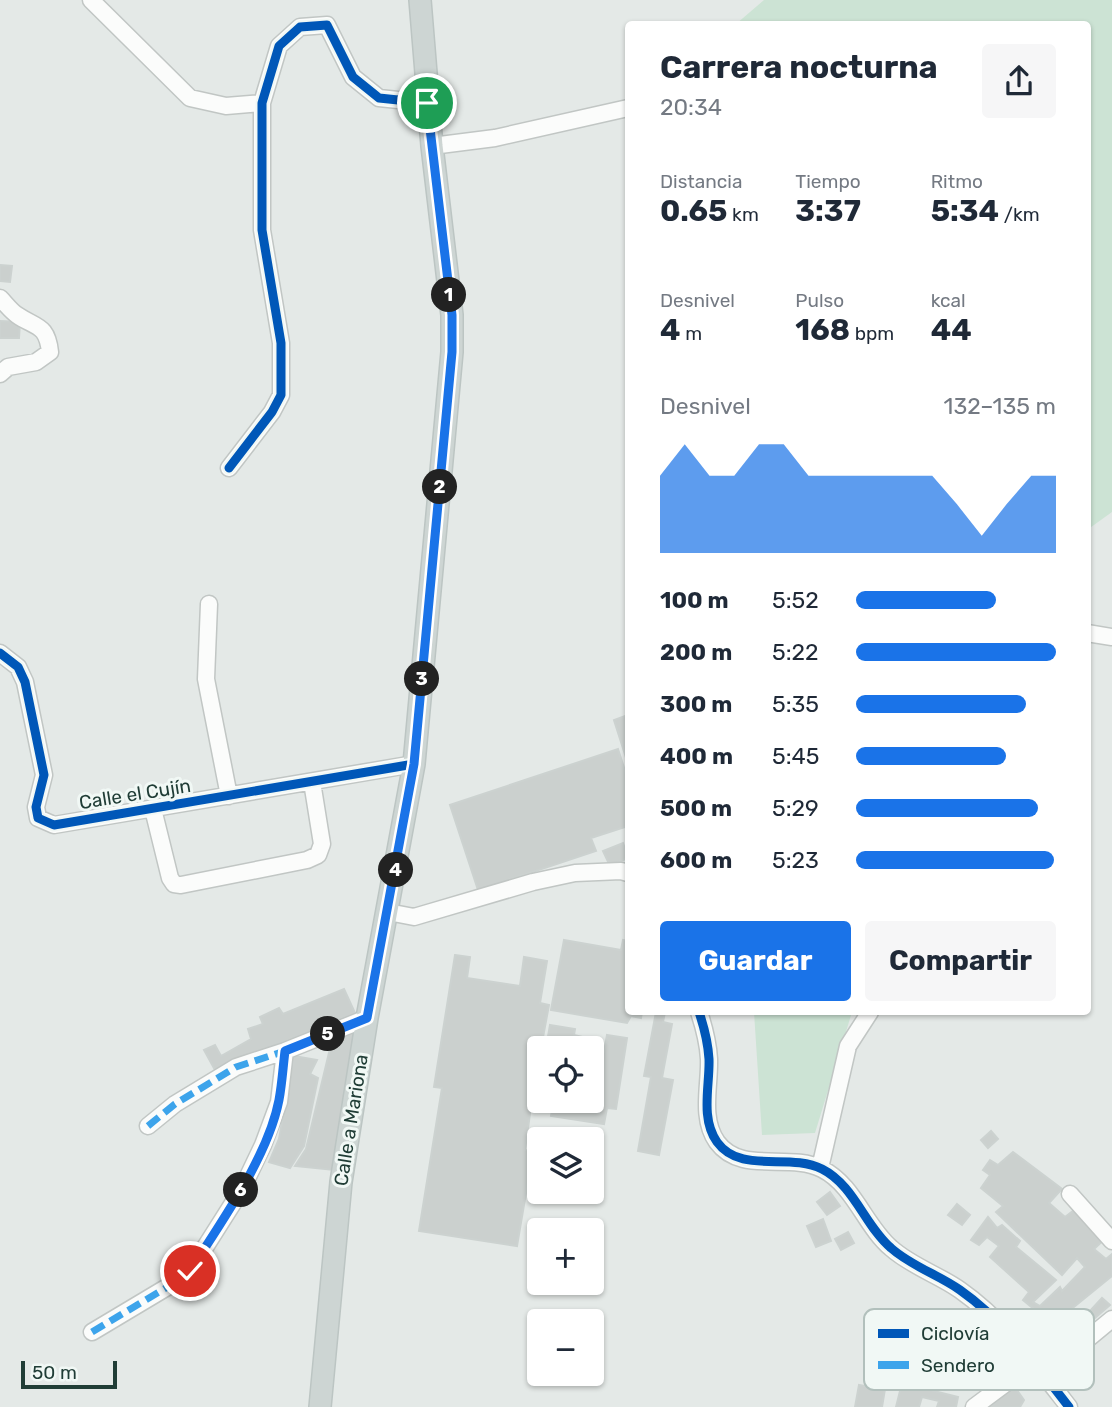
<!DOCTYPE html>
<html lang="es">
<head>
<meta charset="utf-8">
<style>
	body { margin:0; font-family:Rubik,sans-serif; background:#f6f6f7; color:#1f2937; height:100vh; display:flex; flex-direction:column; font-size:26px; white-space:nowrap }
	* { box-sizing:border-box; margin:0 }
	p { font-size:23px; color:#747a83 }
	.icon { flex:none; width:38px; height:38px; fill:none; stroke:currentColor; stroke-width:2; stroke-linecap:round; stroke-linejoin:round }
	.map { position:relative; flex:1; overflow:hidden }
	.side { position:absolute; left:625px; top:21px; width:466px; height:994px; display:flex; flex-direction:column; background:#fff; border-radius:7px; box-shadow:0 2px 5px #0004 }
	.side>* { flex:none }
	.fabs { position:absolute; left:527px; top:1036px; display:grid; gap:14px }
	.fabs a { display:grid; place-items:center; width:77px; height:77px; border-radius:7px; background:#fff; box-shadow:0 2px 5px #0004; font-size:35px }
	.scale { position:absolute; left:21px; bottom:18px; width:96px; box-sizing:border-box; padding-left:7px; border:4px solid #203d36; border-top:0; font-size:19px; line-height:24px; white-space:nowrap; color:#203d36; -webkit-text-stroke:5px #f1f8f5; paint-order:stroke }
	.pin { position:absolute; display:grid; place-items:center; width:60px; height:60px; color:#fff; margin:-30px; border:4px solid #fff; border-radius:50%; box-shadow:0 2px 7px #0007 }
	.km { position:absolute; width:35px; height:35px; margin:-18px; border-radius:50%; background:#222; color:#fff; font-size:19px; line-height:35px; text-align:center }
	.round { display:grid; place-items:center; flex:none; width:74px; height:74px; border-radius:7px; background:#f6f6f7 }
	.overview { display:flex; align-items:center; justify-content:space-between; height:119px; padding:0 35px }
	h1 { font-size:32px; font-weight:700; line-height:52px }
	.metrics { display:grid; grid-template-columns:repeat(3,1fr); gap:10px; height:119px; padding:7px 35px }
	.metrics div { display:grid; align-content:center }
	.metrics b { font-size:30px; font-weight:700 }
	.metrics small { font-size:19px; font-weight:400 }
	.metrics p { font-size:19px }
	.chart { height:196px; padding:14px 35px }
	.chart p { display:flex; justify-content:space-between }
	.chart svg { width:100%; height:126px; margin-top:7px; fill:#1a73e8; opacity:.7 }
	.primary-button { display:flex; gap:14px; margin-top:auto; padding:14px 35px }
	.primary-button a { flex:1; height:80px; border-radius:7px; background:#1a73e8; color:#fff; font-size:28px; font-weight:700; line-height:80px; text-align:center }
	.primary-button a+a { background:#f6f6f7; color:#1f2937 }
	ul { padding:0 35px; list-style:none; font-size:23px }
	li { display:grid; grid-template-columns:112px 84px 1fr; align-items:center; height:52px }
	li i { height:18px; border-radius:9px; background:#1a73e8 }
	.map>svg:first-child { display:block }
	.green { fill:#cce3d4 }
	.building { fill:#cbd0ce; stroke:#ccd2d0; stroke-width:2 }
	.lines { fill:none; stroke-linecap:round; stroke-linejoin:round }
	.minor-casing { stroke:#c1c6c4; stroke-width:19 }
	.major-casing { stroke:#bcc5c3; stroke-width:24 }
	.minor { stroke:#fbfcfb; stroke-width:16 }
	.major { stroke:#cdd5d3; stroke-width:21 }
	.quiet { stroke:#3da4eb; stroke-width:7; stroke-dasharray:14 7; stroke-linecap:butt }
	.cycleway-casing { stroke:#f1f8f5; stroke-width:13 }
	.cycleway { stroke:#0057b8; stroke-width:9 }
	.route-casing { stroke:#fff; stroke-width:14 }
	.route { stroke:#1a73e8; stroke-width:9 }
	.labels { text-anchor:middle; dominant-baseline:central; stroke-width:6; stroke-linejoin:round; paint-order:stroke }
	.street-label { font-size:19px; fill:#203d36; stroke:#f1f8f5 }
	.key { fill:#f1f8f5; stroke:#b2c0bc; stroke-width:2 }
	.key-label { font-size:19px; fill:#203d36 }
</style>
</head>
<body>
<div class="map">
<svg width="1112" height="1407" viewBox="0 0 1112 1407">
	<rect width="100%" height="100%" fill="#e4e9e7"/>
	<!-- green -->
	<path class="green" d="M764,0H1112V512L1087,530V24H736Z
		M754,1012H852L815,1133L762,1135Z"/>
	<!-- building -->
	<path class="building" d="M0,265L12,266L10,282L0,281Z
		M0,321L20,322L19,338H0Z
		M628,715V764L614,720Z
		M618,749L628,780V826L591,838L596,851L478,890L450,805Z
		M623,843L628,858L610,866L603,851Z
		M564,940L621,950L623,940L628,941V1012H642L641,1018L631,1016L627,1023L551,1010Z
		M455,955L470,957L467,978L520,986L524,957L547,961L540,1003L549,1005L541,1048H539L525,1150L533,1152L517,1246L419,1231L442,1088L434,1087Z
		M344,989L355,1013L215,1070L204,1050L215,1045L221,1056L251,1039L248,1029L263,1024L260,1017L279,1008L283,1014Z
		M656,1012H665L663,1022L672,1024L662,1078L673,1080L659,1155L638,1151L651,1077L644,1076Z
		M550,1025L575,1029L574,1035L587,1038L586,1048H546Z
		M356,1033L334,1170L295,1166L306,1149L333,1036Z
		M607,1035L627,1038L616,1109L607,1108L604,1124L551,1116L553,1104L538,1101L539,1096V1101H592V1050L604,1052Z
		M294,1056L317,1060L310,1074L318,1078L304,1146L290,1168L269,1162L279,1139Z
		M991,1131L998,1139L988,1148L981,1140Z
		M1013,1152L1062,1189L1049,1203L1065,1217L1078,1207L1107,1237L1094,1249L1106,1259L1112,1254V1276L1053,1324L1063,1335L1077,1323L1081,1326L1091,1317L1088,1313L1102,1298L1110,1305L1066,1343L1061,1338L1053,1346L1035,1327L1040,1322L1031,1315L1035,1310L1023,1300L1029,1292L990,1257L999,1246L987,1237L979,1245L971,1240L988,1217L997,1228L1002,1225L1020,1241L1016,1247L1056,1280L1033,1302L1040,1306L1060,1287L1062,1291L1085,1267L1077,1258L1062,1275L996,1212L1003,1206L981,1188L990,1175L983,1170L990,1160L998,1165Z
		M830,1192L840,1206L827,1215L817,1202Z
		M957,1204L970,1215L962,1225L948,1215Z
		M823,1219L831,1241L816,1247L807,1226Z
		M848,1232L854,1243L841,1250L835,1239Z
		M902,1383L958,1397L956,1407H937L939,1401L922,1397L919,1407H896Z
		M859,1385L885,1389L882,1407H855Z
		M1014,1386L1024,1400L1020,1407H990Z"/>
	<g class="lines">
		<!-- minor casing -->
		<g class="minor-casing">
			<path id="minor" d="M91,0L190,98L226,106L262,103
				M432,146L495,138L628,108
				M0,298C5,303 11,311 17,315C36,328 47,324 50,352L36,362L8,367L0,374
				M229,468L272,412L281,395V343L262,230V103L279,46L300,27L327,25L353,77L379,98L427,103
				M209,604L206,679L229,796
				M1087,633L1112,637
				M0,653L18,667L25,682L44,775L36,807L38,818L54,825L414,764
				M153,809L170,878L174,884L181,885L307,860L318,855L322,844L312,782
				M388,912L414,917L533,882L575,873L621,871L628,873
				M699,1012C704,1027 708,1042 709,1059C710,1085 700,1118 717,1142C741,1175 789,1152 822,1169C854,1185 865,1226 891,1248C911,1266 939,1275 960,1290C1003,1320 1037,1366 1069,1407
				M148,1126L175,1104L236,1067L285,1051L367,1018
				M820,1168L848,1046L870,1012
				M1070,1194L1112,1241
				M92,1332L174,1283L190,1271L242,1189L263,1145L279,1102L285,1051
				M1044,1375L1112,1319
				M974,1407L1033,1363"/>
		</g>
		<!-- major casing -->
		<g class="major-casing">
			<path id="major" d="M320,1407L341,1182L367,1018L414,764L452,352V315L432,146L420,0"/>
		</g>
		<!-- minor -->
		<use href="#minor" class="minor"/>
		<!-- major -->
		<use href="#major" class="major"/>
		<!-- quiet -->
		<path class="quiet" d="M148,1126L175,1104L236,1067L285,1051L367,1018
			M92,1332L174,1283L190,1271L242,1189L263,1145L279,1102L285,1051"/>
		<!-- cycleway casing -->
		<g class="cycleway-casing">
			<path id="cycleway" d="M229,468L272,412L281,395V343L262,230V103L279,46L300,27L327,25L353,77L379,98L427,103
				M0,653L18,667L25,682L44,775L36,807L38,818L54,825L414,764
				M699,1012C704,1027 708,1042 709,1059C710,1085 700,1118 717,1142C741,1175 789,1152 822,1169C854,1185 865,1226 891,1248C911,1266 939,1275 960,1290C1003,1320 1037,1366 1069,1407"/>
		</g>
		<!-- cycleway -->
		<use href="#cycleway" class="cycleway"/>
	</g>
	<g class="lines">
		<!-- route casing -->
		<g class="route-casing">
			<path id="route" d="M190,1271C221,1222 268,1157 279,1100C282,1084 283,1067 285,1051L367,1018L414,764L452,352V315L427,103"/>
		</g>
		<!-- route -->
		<use href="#route" class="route"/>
	</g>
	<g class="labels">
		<!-- street labels -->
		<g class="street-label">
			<text transform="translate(135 794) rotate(-9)">Calle el Cujín</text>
			<text transform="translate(351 1120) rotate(-81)">Calle a Mariona</text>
		</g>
	</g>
	<!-- legend -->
	<rect x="864" y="1309" width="230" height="81" rx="10" class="key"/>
	<rect x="878" y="1329" width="31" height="9" fill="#0057b8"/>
	<rect x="878" y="1361" width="31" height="8" fill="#3da4eb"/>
	<g class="key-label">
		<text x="921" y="1340">Ciclovía</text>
		<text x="921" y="1372">Sendero</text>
	</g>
</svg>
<div class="fabs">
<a><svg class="icon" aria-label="locate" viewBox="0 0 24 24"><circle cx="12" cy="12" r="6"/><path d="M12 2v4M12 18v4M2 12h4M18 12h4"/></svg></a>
<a><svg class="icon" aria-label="layers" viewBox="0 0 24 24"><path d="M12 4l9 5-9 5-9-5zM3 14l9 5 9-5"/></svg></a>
<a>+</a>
<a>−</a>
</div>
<div class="scale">50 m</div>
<div class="pin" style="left:427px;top:103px;background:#1e9e55"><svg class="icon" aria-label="arrive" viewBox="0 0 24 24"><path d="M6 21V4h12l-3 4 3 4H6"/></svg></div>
<div class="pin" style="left:190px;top:1271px;background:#d93025"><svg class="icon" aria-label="check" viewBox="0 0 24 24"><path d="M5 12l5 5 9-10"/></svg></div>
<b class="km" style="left:449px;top:295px">1</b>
<b class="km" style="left:440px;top:487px">2</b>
<b class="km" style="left:422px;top:679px">3</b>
<b class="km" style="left:396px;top:870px">4</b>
<b class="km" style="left:328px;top:1034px">5</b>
<b class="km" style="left:241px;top:1190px">6</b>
<section class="side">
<div class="overview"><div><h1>Carrera nocturna</h1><p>20:34</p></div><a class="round"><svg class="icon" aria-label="share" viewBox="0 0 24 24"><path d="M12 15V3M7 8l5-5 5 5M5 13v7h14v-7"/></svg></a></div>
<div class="metrics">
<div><p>Distancia</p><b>0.65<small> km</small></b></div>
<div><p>Tiempo</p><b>3:37</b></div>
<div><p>Ritmo</p><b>5:34<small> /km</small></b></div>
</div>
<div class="metrics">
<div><p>Desnivel</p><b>4<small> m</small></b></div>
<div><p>Pulso</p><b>168<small> bpm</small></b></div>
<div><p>kcal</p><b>44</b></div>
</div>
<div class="chart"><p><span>Desnivel</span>132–135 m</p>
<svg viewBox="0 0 160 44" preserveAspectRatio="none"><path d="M0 44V17L10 6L20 17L30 17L40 6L50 6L60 17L70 17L80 17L90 17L100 17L110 17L120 27L130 38L140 27L150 17L160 17V44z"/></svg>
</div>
<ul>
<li><b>100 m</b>5:52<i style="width:70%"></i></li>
<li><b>200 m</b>5:22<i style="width:100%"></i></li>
<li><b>300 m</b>5:35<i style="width:85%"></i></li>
<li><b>400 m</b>5:45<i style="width:75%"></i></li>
<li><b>500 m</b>5:29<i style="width:91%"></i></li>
<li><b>600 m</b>5:23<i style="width:99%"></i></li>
</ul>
<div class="primary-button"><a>Guardar</a><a>Compartir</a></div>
</section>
</div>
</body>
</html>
